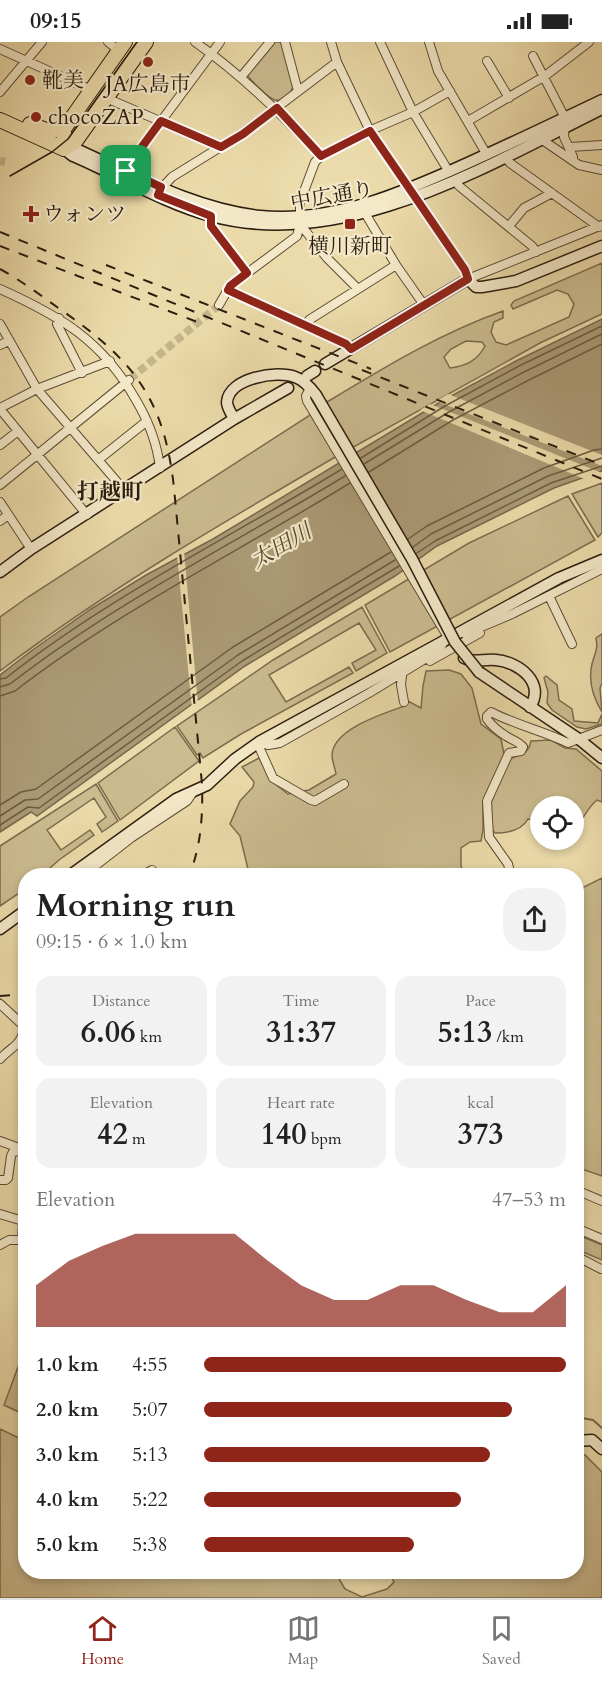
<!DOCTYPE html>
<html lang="en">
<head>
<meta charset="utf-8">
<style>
	body { margin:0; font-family:Cardo,"Noto Serif JP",serif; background:#f2f2f2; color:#222; height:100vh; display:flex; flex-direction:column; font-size:22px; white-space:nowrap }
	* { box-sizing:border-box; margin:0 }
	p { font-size:20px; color:#767676 }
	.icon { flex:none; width:33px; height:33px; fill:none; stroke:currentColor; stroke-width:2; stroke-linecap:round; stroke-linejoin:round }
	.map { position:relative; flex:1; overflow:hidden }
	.panel { position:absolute; left:18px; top:826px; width:566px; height:711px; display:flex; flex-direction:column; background:#fff; border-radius:24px; box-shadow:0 3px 9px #0003 }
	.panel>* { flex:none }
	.controls { position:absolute; left:530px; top:754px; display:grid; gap:12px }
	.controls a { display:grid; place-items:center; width:54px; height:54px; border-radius:50%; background:#fff; box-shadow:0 3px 9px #0003; font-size:30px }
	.pin { position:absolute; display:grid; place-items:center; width:51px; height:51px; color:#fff; margin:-26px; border-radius:12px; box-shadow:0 3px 9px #0006 }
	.round { display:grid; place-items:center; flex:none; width:63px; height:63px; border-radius:24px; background:#f2f2f2 }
	.summary { display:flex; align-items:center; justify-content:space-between; height:102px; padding:0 18px }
	h1 { font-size:33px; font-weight:700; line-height:45px }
	.stats { display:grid; grid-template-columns:repeat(3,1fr); gap:9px; height:102px; padding:6px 18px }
	.stats div { display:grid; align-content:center; border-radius:15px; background:#f2f2f2; text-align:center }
	.stats b { font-size:30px; font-weight:700 }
	.stats small { font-size:16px; font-weight:400 }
	.stats p { font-size:16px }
	.chart { height:168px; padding:12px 18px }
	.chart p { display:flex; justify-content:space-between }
	.chart svg { width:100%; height:108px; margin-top:6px; fill:#8f2418; opacity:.7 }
	ul { padding:0 18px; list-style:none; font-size:20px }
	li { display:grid; grid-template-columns:96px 72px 1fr; align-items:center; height:45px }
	li i { height:15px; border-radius:8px; background:#8f2418 }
	.status { display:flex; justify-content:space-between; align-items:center; height:42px; padding:0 30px; background:#fff; direction:ltr }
	.status svg { height:16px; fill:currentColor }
	.tab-bar { display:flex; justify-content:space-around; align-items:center; height:84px; border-top:2px solid #e0e0e0; background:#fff; font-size:16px; color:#767676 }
	.tab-bar a { display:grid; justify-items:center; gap:3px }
	.tab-bar .selected { color:#8f2418 }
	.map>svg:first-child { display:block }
	.green { fill:#cbbb8f; stroke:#7c6c4e; stroke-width:1.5; fill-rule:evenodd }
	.water { fill:#ab9a75; stroke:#78684c; stroke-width:1.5 }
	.pier { fill:#ecdbaa }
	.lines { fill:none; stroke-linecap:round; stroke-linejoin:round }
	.shore { stroke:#6c5c42; stroke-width:1.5 }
	.stream { stroke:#78684c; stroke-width:2 }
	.street-tunnel { stroke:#c6b58b; stroke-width:8; stroke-dasharray:8 4; stroke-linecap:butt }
	.street-casing { stroke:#5c4c35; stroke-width:10 }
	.secondary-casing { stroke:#2c1d0e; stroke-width:13 }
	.highway-casing { stroke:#2c1d0e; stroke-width:16 }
	.street { stroke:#f3e8c8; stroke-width:8 }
	.secondary { stroke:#f3e8c8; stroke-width:10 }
	.highway { stroke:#ecdbaa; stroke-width:14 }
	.tram { stroke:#2c1d0e; stroke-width:1.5 }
	.rail { stroke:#2c1d0e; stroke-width:2; stroke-dasharray:10 10; stroke-linecap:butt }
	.secondary-bridge-casing { stroke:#2c1d0e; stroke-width:13; stroke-linecap:butt }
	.secondary-bridge { stroke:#f3e8c8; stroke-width:10 }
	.route-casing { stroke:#fff; stroke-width:12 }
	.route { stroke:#8f2418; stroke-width:8 }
	.poi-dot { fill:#8f2418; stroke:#f3e8c8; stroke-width:2 }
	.labels { text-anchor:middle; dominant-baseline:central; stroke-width:4.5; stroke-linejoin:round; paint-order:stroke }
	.poi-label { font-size:21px; fill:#2c1d0e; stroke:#f3e8c8; text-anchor:start }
	.street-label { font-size:21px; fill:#2c1d0e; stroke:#f3e8c8 }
	.neighbourhood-label { font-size:22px; font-weight:bold; fill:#2c1d0e; stroke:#f3e8c8 }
	.water-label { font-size:22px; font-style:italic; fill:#584932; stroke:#f3e8c8 }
</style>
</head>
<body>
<div class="status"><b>09:15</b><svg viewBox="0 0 49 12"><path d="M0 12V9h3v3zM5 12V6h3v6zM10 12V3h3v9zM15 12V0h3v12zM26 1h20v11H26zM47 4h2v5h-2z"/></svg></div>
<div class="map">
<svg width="602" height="1556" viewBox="0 0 602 1556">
	<rect width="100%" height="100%" fill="#ecdbaa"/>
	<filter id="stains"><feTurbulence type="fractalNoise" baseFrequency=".00333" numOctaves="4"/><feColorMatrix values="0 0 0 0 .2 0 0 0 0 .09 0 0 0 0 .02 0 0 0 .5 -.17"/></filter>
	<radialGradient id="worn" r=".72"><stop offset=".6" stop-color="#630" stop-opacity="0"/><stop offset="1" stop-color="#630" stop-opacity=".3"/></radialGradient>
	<!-- green -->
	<path class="green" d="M275,0H282L293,44C292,50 283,60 275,58C268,56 250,38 247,32Z
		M602,221V272L540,301L350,407L322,363C380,328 438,292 503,269V276L494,280L491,290L496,300L506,303L569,275L574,262L568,252L557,248L513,267L511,263L514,259ZM466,299L482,300L485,304C477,319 466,324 450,326L444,315L451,307Z
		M313,371L337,414C222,481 107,548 0,629V575L28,555Z
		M602,441V491L598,495L572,452Z
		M568,454L595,498L390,610L365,563L469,501Z
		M362,565L387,611L356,629L352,621L376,608L359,581L269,633L286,660L349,625L353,631L241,692L203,716L200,711L197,713L177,684L273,618Z
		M602,592V641L600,646L602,670C594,657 589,644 591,628C592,614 599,611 596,596Z
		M449,628L461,632L472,646L481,682L501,697L504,712L500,727L487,749L483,762V788L481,799L470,800L461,806V824L466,834H258L248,827L240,794L230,782L240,759L253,745L254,740L242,725L259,716L274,741L288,752L309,748L336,732C335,726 332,719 332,713C333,686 386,671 407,663L408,659L421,666L423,644L426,629Z
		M546,634L557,643L559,658L572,667L574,679L598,681L602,672V682L586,687L577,685L552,668L547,661L548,650L544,636Z
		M175,685L199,719L120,778L98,741Z
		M551,698L565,706L576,707L602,729V760L597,758C586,767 582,780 573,790V765H540V778L528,777C522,788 507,791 495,791L489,784L490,763L508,718C519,712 528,714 531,699Z
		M96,742L118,779L102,790L97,782L106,775L94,756L47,788L61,808L90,788L94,793L59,818L41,834H26L25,847L0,864V804Z
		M602,836V1134L576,1125V849Z
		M576,1192L602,1203V1218L576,1207Z
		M25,1306V1373L4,1363Z
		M0,1387L25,1399L26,1530H335L345,1547L362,1555L387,1547L394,1540L389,1530H576V1412L585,1413L602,1430V1556H0Z"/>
	<!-- water -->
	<path class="water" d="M602,277V429L554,446L437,504L395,534L245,624L37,774L31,770L0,790V633L31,609L91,567L146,533L213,497L442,359L516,319Z"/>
	<!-- pier -->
	<path class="pier" d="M448,352L602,413V424L436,359Z
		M430,362L602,431V432L587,438L420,368Z
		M184,509L198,662L192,667L177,513Z"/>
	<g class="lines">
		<!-- shore -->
		<path class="shore" d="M361,416L445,364L519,324L602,284
			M364,422L449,370L522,331L602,292
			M369,430L453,378L527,339L602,302
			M408,497L427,484L544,426L594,408L602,407
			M413,505L431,492L548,434L602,416
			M417,511L435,499L551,441L602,424
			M0,637L6,636C110,554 229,496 342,427
			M0,645L10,642C114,561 233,502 345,434
			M0,654L15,649C120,568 238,510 350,441
			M0,763L21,750L36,747L233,605L391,510
			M0,774L25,758L38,757L238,613L395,518
			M0,783L28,765L39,766L242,619L399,524"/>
		<!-- stream -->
		<path class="stream" d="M0,957L20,975
			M576,1375L593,1378L602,1386"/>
		<!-- street-tunnel -->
		<path class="street-tunnel" d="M0,119L5,120
			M130,337L219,263"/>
		<!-- street casing -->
		<g class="street-casing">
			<path id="street" d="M108,0L119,9
				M195,0C242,33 282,72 321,114
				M285,0L298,49
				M331,0L337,20L370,89L465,228L468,237L602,183
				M380,0L413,70L449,130
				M429,0L438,29L487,113
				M0,7L91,48
				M533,14L565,76L564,95L573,115V118
				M487,19L509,56
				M241,35L270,0
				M0,50L42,0
				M106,56L221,105
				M468,79L545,34L589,0
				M541,97L579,123L602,128
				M570,105L602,103
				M505,115L510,121L599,185
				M126,129L130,121L220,0
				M455,138L459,144L532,204L536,210
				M160,148L172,135L243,91L337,20
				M365,171L396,223L424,263
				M211,174V185L247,231
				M300,182L327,216L358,247
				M509,184L524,166L552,151
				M0,247C60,274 102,298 136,358C149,380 157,400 160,426
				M228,248L346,302L351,307
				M219,263L230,244L297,194L300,182V160L315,120L321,114L362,92L413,70L450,49
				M59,276L57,282L82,331
				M0,282L37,347L125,449
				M307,284L309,278L396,223
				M0,303L9,299
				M310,346L306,354L307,359L449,597
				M0,366L37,347L110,319
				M0,367L87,473
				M0,403L18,389
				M98,418L147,379
				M0,443L129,338
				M0,460L31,507
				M0,479L8,473
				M549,554L572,602
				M465,592L512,572L602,527
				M430,619L480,591
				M402,634L401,643L404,660
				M344,742L315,759L311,758L273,736L260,707L259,700L268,703L280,701L369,651L433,612L442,603
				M82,834L131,796L187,759L193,750
				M141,834L152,828
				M511,834L508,822L489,795L487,759L509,711L521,709L523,705C518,699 512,698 506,694C498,689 492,684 487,677V674L491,670C516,683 543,689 568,701L602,688
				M0,962L26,986
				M0,1017C14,1002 18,1007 25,986
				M0,1099L22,1107
				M0,1138H6L8,1136L11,1114L13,1110L26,1108
				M576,1148L602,1159
				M0,1172L23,1179L22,1198
				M576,1186L602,1197
				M0,1203L9,1198H26
				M576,1214L601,1227"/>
		</g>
		<!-- secondary casing -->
		<g class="secondary-casing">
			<path id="secondary" d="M64,107L73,114C118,133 163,161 211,174C345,210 486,124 602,67
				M64,107H76C134,133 195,167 260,174C334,181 404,150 470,120C514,100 558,79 602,58
				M325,322L468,237L476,245H482L516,239L602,204
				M307,334L315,329
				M234,377C232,372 227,366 227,360C229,336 277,328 295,335C304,338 310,345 316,353
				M0,530L31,507L234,377L288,346
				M464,616C474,622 485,616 496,618C519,620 546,641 530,665
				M479,630L580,698L602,716
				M69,834L176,757L207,743L235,717L259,700L559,536L602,518
				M0,887L26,868
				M576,1399L592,1398L602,1407"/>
		</g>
		<!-- highway casing -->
		<g class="highway-casing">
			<path id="highway" d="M0,78L64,107
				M30,82L49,89L64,87
				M64,107L75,100L146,0
				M64,107V87L125,0"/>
		</g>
		<!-- street -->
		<use href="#street" class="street"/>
		<!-- secondary -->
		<use href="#secondary" class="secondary"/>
		<!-- highway -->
		<use href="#highway" class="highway"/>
		<!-- tram -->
		<path class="tram" d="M10,134L52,110L68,97L137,0"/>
		<!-- rail -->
		<path class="rail" d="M0,190L602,437
			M0,204L205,283
			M106,223L371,327
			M0,227C20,238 39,252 57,265C132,317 164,354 174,446L202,742C203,774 201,804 189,834
			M362,328L602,423
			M0,954L26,952"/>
		<!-- secondary-bridge casing -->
		<g class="secondary-bridge-casing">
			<path id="secondary-bridge" d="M316,353L412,517L455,600L479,630"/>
		</g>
		<!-- secondary-bridge -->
		<use href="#secondary-bridge" class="secondary-bridge"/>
	</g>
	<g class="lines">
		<!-- route casing -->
		<g class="route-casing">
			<path id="route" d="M277,66L321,114L370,89L465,228L468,237L351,307L346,302L228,248L230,244L247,231L211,184V174L158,153L161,145L126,129L130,121L161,79L221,105L243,92Z"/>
		</g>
		<!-- route -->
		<use href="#route" class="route"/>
	</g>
	<!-- markers -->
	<g class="poi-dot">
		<circle cx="148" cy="20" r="6"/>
		<circle cx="30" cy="38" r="6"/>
		<circle cx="36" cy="75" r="6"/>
		<path d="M28 163h6v6h6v6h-6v6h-6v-6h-6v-6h6z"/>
		<rect x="344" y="176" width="12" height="12" rx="3"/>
	</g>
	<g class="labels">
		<!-- poi labels -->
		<g class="poi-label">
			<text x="42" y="38">靴美</text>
			<text x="148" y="42" text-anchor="middle">JA広島市</text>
			<text x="48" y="75">chocoZAP</text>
			<text x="43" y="172">ウォンツ</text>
			<text x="350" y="204" text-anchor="middle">横川新町</text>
		</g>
		<!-- street labels -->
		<g class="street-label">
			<text transform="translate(332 154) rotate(-10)">中広通り</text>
		</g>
		<!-- neighbourhood labels -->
		<g class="neighbourhood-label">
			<text x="110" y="450">打越町</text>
		</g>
		<!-- water labels -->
		<g class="water-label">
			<text transform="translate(281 504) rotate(-30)">太田川</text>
		</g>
	</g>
	<rect width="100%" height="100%" filter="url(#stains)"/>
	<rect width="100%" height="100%" fill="url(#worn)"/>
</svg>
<div class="controls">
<a><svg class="icon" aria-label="locate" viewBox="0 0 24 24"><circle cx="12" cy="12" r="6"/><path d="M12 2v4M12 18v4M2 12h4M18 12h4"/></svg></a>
</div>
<div class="pin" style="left:126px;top:129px;background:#1e9e55"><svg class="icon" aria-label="arrive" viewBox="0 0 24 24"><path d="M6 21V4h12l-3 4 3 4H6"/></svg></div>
<section class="panel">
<div class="summary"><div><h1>Morning run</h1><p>09:15 · 6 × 1.0 km</p></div><a class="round"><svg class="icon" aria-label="share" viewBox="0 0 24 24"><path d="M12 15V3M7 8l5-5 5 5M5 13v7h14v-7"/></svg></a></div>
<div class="stats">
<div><p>Distance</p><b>6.06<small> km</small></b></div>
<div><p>Time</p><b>31:37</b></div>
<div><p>Pace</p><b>5:13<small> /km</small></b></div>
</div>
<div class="stats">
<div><p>Elevation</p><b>42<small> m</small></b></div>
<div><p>Heart rate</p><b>140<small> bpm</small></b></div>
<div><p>kcal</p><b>373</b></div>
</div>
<div class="chart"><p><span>Elevation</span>47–53 m</p>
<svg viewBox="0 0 160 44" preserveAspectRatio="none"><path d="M0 44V27L10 17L20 11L30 6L40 6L50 6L60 6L70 17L80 27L90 33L100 33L110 27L120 27L130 33L140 38L150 38L160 27V44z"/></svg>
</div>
<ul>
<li><b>1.0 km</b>4:55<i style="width:100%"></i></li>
<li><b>2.0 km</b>5:07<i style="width:85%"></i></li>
<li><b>3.0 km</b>5:13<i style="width:79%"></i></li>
<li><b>4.0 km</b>5:22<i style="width:71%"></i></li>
<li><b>5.0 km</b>5:38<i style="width:58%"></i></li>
</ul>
</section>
</div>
<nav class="tab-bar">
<a class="selected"><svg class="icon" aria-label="home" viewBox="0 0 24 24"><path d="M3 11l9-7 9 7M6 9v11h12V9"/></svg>Home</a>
<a><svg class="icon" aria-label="map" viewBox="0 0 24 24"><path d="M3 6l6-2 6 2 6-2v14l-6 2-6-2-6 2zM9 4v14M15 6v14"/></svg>Map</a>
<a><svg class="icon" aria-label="saved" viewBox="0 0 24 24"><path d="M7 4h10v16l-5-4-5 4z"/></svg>Saved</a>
</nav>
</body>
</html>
